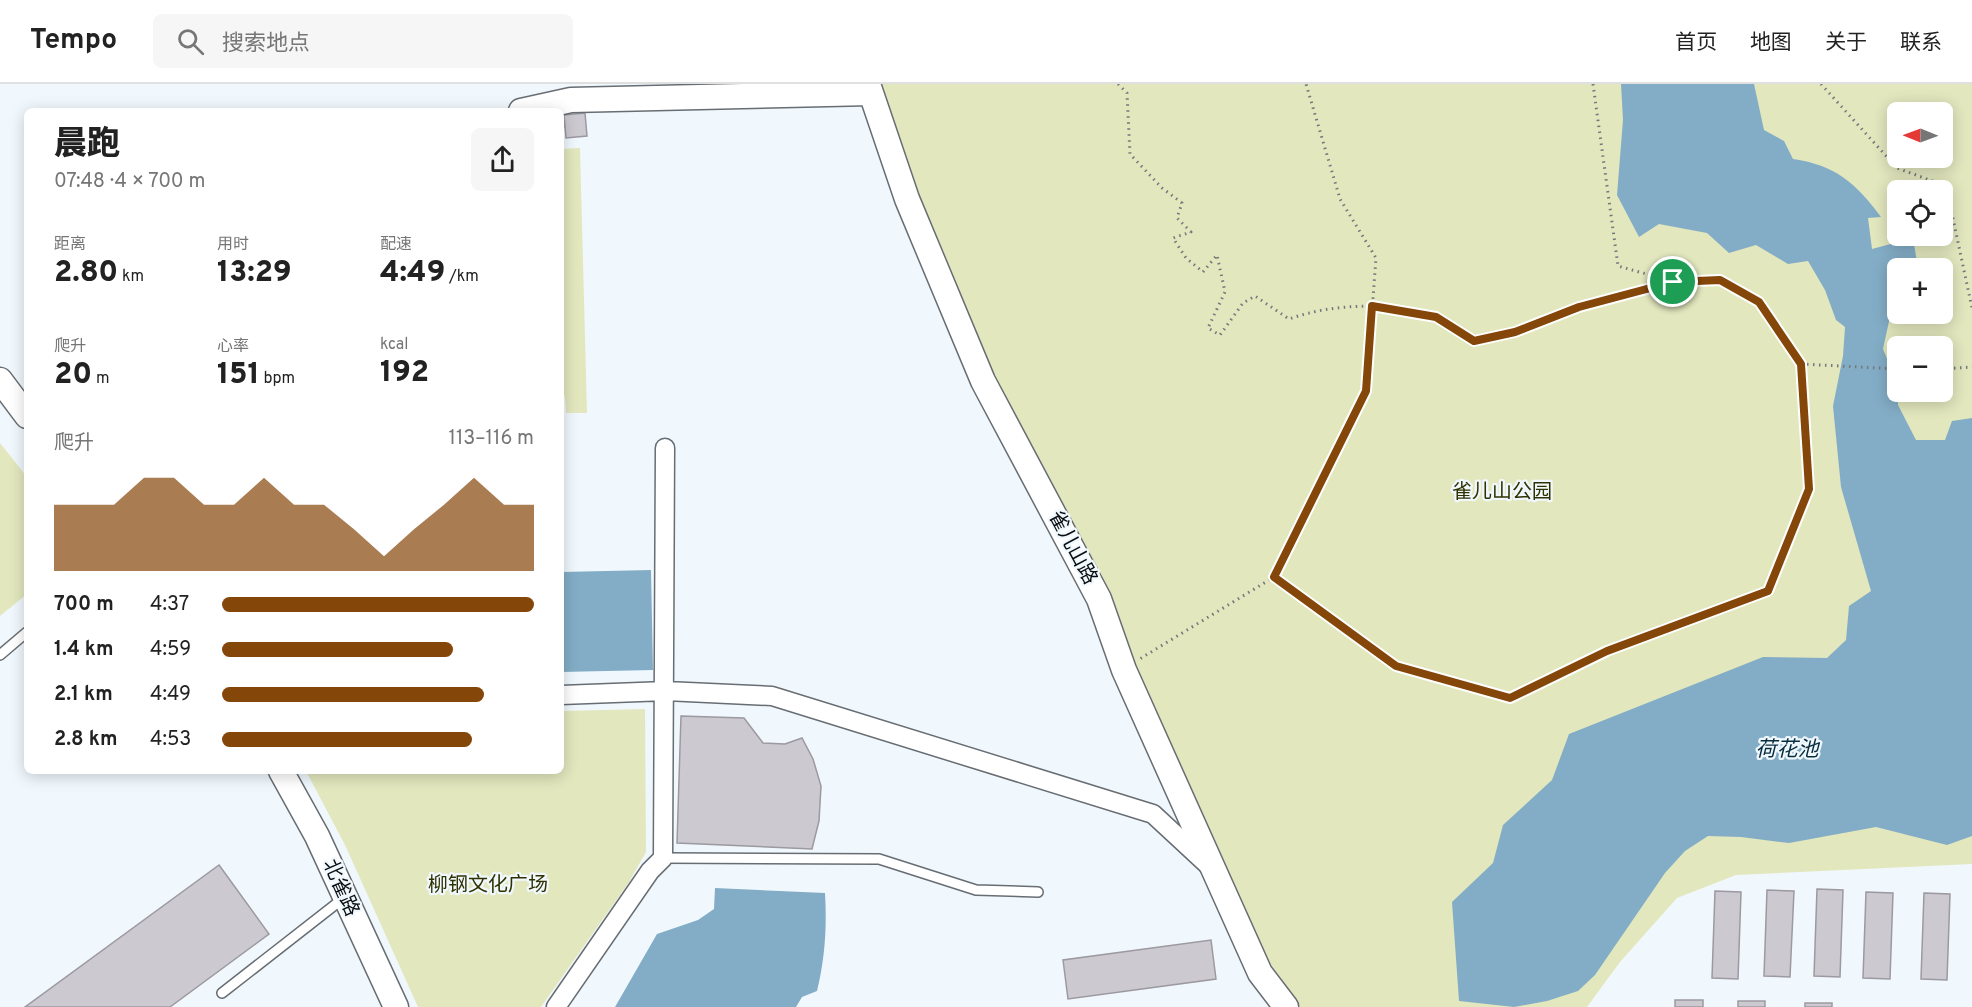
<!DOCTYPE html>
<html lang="zh">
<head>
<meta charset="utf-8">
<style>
	body { margin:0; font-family:Overpass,"Noto Sans SC",sans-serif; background:#f6f6f6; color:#222; height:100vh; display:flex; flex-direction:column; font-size:22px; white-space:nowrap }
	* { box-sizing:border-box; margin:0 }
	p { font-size:20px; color:#767676 }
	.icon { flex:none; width:33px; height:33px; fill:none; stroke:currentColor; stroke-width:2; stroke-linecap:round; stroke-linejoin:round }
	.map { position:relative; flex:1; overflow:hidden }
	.details { position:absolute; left:24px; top:24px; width:540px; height:666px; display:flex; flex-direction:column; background:#fff; border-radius:9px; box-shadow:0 3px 15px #0003 }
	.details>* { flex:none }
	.needle { width:39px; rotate:271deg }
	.tools { position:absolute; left:1887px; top:18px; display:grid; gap:12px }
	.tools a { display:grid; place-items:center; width:66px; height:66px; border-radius:9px; background:#fff; box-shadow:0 3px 15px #0003; font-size:30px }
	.pin { position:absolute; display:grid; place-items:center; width:51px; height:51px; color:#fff; margin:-26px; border:3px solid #fff; border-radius:50%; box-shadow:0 2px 6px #0007 }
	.round { display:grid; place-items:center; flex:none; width:63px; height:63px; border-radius:9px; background:#f6f6f6 }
	.headline { display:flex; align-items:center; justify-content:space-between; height:102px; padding:0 30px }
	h1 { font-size:33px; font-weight:800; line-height:45px }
	.stats { display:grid; grid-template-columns:repeat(3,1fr); gap:9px; height:102px; padding:6px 30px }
	.stats div { display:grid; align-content:center }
	.stats b { font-size:30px; font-weight:800 }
	.stats small { font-size:16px; font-weight:400 }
	.stats p { font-size:16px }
	.chart { height:168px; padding:12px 30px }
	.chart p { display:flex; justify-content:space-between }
	.chart svg { width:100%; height:108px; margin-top:6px; fill:#85460a; opacity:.7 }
	ul { padding:0 30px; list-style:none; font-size:20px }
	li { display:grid; grid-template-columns:96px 72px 1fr; align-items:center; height:45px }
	li i { height:15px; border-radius:8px; background:#85460a }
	header { display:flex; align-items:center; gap:36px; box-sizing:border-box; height:84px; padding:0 30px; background:#fff; border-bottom:2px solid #e0e0e0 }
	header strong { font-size:28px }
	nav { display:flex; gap:33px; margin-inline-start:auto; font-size:21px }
	.search { width:420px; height:54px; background:#f6f6f6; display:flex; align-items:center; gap:15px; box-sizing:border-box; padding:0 21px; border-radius:9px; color:#767676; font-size:22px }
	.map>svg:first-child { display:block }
	.green { fill:#e2e7be; fill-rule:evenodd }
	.water { fill:#83adc6 }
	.building { fill:#ccc9d0; stroke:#9c99a0; stroke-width:1.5 }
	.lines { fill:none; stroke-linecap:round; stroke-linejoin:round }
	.lane-casing { stroke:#676d72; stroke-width:12 }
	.street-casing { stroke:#676d72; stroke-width:21 }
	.secondary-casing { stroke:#676d72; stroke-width:27 }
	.path { stroke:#73797c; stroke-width:3; stroke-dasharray:1.5 4.5; stroke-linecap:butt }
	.lane { stroke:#fff; stroke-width:9 }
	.street { stroke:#fff; stroke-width:18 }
	.secondary { stroke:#fff; stroke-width:24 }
	.route-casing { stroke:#fff; stroke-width:12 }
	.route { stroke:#85460a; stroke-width:8 }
	.labels { text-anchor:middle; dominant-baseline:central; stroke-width:4.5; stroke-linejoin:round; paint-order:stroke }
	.park-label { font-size:20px; fill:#2f3200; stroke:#f0f8fd }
	.street-label { font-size:20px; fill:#0a0d0f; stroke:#f0f8fd }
	.water-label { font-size:21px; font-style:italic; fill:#072d3f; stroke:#f0f8fd }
</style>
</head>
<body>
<header>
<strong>Tempo</strong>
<div class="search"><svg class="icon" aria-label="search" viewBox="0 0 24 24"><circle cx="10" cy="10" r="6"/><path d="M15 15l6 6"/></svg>搜索地点</div>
<nav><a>首页</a><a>地图</a><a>关于</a><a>联系</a></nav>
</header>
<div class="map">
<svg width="1972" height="923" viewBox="0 0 1972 923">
	<rect width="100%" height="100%" fill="#f0f8fd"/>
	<!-- green -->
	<path class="green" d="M876,0H1972V780L1736,791L1677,814L1620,878L1587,923H1294L1267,881L986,295ZM1898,28H1942V74H1898ZM1898,106H1942V152H1898ZM1898,184H1942V230H1898ZM1898,262H1942V308H1898Z
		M580,64L587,329H566L565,312L561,315V65Z
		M0,359L27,393V510L0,532Z
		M645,625L646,768L629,798L541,923H418L345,761L306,687H561V627Z"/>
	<!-- water -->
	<path class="water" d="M1621,0H1754L1764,46L1784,57L1793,75C1835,81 1856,99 1881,133L1868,134L1872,165L1913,154L1918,184H1898L1897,215L1891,228L1883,265L1897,299L1898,321L1916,356H1945L1952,337L1972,334V752L1947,761L1876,743L1789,759L1741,753L1708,752L1685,767L1665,789L1595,891L1578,907L1547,917L1514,923L1459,917L1452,818L1493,779L1503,741L1552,696L1569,650L1763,573L1827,574L1846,556L1849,522L1871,507L1841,403L1833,322L1843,272L1845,243L1836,236L1825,206L1808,177L1788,180L1756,161L1729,169L1707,149L1659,140L1639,153L1617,111L1623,36Z
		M651,486L653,586L561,588V488Z
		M715,804L825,809C827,843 825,874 817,907L802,913L796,923H615L657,850L698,836L714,825Z"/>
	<!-- building -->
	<path class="building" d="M585,29L587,52L566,54L564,31Z
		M561,31H564L565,43H561Z
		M681,632L744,634L763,659L785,660L802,654L813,675L821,702L819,737L812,765L677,759Z
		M219,781L269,850L170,923H25Z
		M1817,805L1843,806L1840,893L1814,892Z
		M1767,806L1794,807L1790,893L1764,892Z
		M1715,807L1741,808L1738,895L1712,894Z
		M1866,808L1893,809L1890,895L1863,894Z
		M1924,809L1950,810L1947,896L1921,895Z
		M1211,856L1216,895L1068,915L1063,876Z
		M1675,916H1703V923H1675Z
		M1738,917H1765V923H1738Z
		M1805,919H1832V923H1805Z"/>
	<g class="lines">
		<!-- lane casing -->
		<g class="lane-casing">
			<path id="lane" d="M0,571L27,548
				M663,774L879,775L976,806L1038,808
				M222,909L345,813"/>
		</g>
		<!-- street casing -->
		<g class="street-casing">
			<path id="street" d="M561,611L666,607L772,612L1153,730L1208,781
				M556,923L650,787L663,774L665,364"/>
		</g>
		<!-- secondary casing -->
		<g class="secondary-casing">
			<path id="secondary" d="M868,0L907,115L983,297L1099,515L1124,586L1260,889L1286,923
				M521,27L571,16L871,9
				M0,296L27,332
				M281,687L317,752L396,923"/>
		</g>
		<!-- path -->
		<path class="path" d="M1118,0L1127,9L1130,70L1162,104L1182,119L1177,134L1191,148L1173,154L1186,174L1203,188L1217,171L1225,208L1208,244L1220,251L1243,219L1255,212L1289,235C1334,219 1389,218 1435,233C1448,237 1462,249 1474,257L1515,248L1579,223L1673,198L1720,196L1759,218L1801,280L1809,405L1768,507L1607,567L1510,614L1396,582L1274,493L1138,576
			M1593,0L1618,182L1671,197
			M1821,0L1897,84L1946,102L1972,224
			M1801,280L1898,285
			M1942,285L1972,283
			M1274,493L1366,307L1376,174L1340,115L1306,0"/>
		<!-- lane -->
		<use href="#lane" class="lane"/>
		<!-- street -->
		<use href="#street" class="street"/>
		<!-- secondary -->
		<use href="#secondary" class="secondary"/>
	</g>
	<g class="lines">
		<!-- route casing -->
		<g class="route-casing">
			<path id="route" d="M1720,196L1759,218L1801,280L1809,405L1768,507L1607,567L1510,614L1396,582L1274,493L1366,307L1372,222L1436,233L1474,257L1515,248L1579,223L1673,198Z"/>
		</g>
		<!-- route -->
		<use href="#route" class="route"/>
	</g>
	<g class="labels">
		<!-- park labels -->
		<g class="park-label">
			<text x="1502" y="409">雀儿山公园</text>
			<text x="488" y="802">柳钢文化广场</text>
		</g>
		<!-- street labels -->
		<g class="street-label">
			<text transform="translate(1072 464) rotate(62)">雀儿山路</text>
			<text transform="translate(340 804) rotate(66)">北雀路</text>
		</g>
		<!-- water labels -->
		<g class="water-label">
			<text x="1787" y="666">荷花池</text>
		</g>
	</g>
</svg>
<div class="tools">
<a><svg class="needle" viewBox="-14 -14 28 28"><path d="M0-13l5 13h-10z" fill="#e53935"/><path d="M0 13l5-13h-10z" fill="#767676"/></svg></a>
<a><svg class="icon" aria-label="locate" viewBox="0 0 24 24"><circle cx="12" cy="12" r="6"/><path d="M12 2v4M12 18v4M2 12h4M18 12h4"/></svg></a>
<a>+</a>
<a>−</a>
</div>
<div class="pin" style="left:1673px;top:198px;background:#1e9e55"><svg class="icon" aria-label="arrive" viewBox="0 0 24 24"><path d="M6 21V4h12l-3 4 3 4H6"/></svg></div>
<section class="details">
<div class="headline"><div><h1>晨跑</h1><p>07:48 · 4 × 700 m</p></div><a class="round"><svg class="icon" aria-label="share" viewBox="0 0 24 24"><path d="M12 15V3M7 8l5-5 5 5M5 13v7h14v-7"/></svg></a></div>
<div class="stats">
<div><p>距离</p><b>2.80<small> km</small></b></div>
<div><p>用时</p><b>13:29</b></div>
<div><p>配速</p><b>4:49<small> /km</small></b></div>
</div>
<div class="stats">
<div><p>爬升</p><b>20<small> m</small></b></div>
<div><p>心率</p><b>151<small> bpm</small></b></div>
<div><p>kcal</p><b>192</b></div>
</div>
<div class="chart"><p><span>爬升</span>113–116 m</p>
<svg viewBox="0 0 160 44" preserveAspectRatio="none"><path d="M0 44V17L10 17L20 17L30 6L40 6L50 17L60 17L70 6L80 17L90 17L100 27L110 38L120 27L130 17L140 6L150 17L160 17V44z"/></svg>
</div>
<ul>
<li><b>700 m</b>4:37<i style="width:100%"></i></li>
<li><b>1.4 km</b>4:59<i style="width:74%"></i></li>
<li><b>2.1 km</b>4:49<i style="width:84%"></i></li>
<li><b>2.8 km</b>4:53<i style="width:80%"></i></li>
</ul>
</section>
</div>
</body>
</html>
